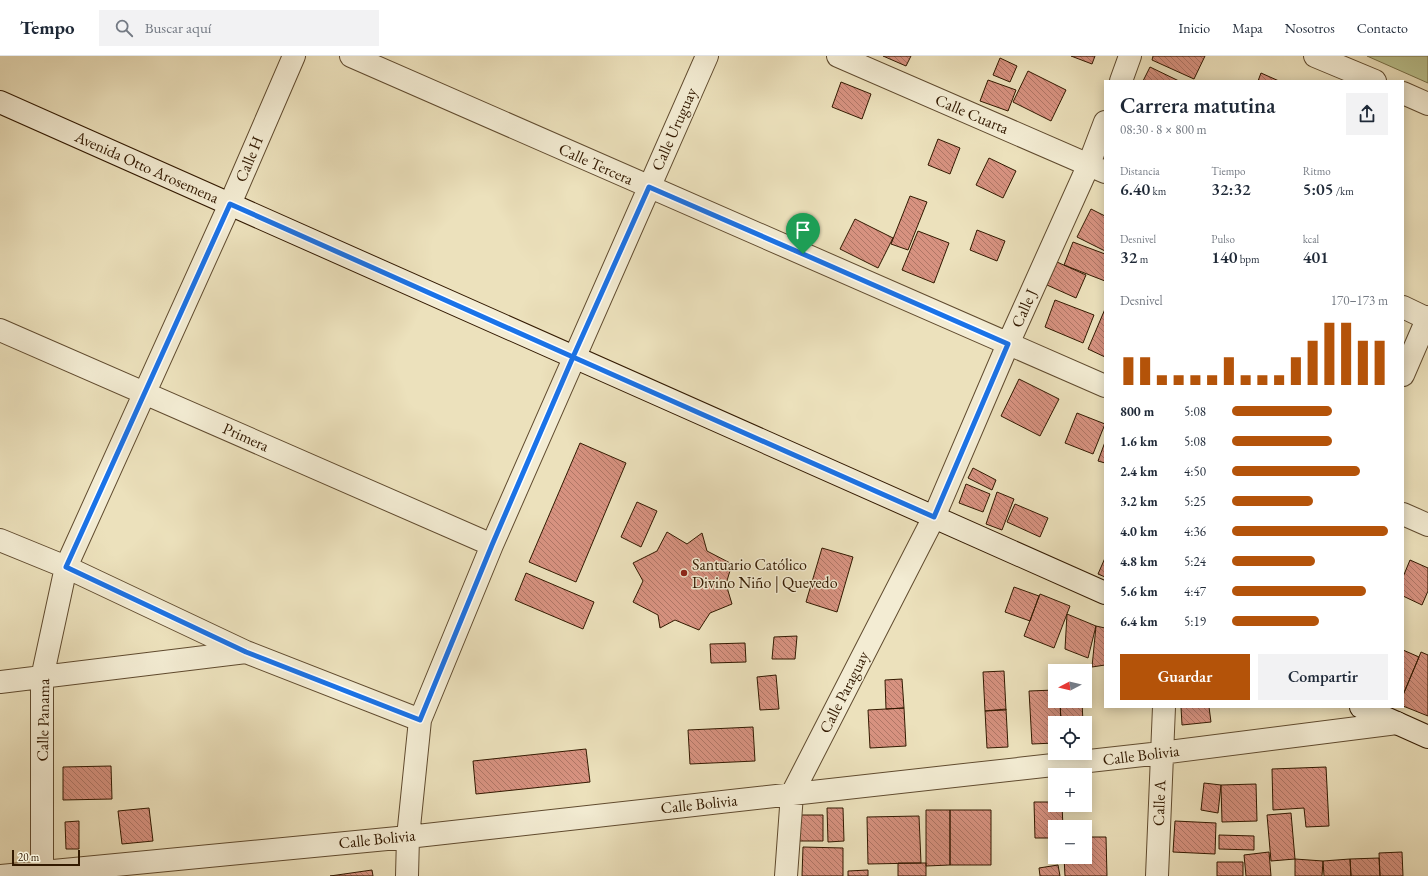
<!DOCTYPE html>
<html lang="es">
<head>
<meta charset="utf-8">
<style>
	body { margin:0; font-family:"EB Garamond",serif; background:#f2f2f3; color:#1f2937; height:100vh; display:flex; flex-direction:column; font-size:15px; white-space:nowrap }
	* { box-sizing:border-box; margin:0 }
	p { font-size:13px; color:#747a83 }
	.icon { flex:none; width:22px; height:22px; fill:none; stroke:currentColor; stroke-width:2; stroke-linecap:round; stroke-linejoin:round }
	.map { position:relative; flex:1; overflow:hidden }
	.sheet { position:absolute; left:1104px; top:24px; width:300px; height:628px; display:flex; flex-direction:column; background:#fff; border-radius:0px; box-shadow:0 2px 10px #0003 }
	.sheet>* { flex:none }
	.needle { width:26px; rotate:263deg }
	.fabs { position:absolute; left:1048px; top:608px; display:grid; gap:8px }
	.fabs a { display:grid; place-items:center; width:44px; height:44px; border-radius:0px; background:#fff; box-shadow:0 2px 10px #0003; font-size:20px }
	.scale { position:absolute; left:12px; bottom:10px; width:68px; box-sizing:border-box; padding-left:4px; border:2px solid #321900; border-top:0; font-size:11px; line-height:14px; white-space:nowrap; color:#321900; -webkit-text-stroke:3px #f3ecd3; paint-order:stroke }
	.pin { position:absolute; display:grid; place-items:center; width:34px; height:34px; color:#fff; margin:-41px -17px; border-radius:50% 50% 50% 0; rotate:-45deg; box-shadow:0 0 4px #0007 }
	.pin .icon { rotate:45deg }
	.round { display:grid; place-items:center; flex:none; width:42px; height:42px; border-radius:0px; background:#f2f2f3 }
	.overview { display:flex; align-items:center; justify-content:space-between; height:68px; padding:0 16px }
	h1 { font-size:22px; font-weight:600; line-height:30px }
	.stats { display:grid; grid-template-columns:repeat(3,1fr); gap:6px; height:68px; padding:4px 16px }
	.stats div { display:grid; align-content:center }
	.stats b { font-size:17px; font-weight:600 }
	.stats small { font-size:11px; font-weight:400 }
	.stats p { font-size:11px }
	.chart { height:112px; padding:8px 16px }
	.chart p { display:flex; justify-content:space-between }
	.chart svg { width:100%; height:72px; margin-top:4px; stroke:#b45309; stroke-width:6 }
	.action { display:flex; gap:8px; margin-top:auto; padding:8px 16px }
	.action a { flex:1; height:46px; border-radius:0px; background:#b45309; color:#fff; font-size:16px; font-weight:600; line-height:46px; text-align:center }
	.action a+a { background:#f2f2f3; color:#1f2937 }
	ul { padding:0 16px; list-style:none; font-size:13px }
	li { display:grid; grid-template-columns:64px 48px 1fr; align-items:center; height:30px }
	li i { height:10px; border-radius:5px; background:#b45309 }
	header { display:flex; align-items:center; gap:24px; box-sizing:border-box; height:56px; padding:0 20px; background:#fff; border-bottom:1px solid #e0e1e3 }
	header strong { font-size:19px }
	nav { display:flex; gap:22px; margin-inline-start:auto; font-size:14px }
	.search { width:280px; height:36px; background:#f2f2f3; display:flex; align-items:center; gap:10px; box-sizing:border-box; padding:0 14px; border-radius:0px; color:#747a83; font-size:15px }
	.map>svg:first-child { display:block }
	.pitch { fill:#bac28e; stroke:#766e47 }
	.building { fill:url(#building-back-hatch); stroke:#321900 }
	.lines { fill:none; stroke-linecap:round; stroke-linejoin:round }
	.minor-casing { stroke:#604b2f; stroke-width:24 }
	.tertiary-casing { stroke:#604b2f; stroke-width:24 }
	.secondary-casing { stroke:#321900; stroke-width:24 }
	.minor { stroke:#f3ecd3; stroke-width:22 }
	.tertiary { stroke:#f3ecd3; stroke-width:22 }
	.secondary { stroke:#f3ecd3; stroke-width:22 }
	.route-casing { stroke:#fff; stroke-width:8 }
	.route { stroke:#1a73e8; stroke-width:5 }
	.poi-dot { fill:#8f2418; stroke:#f3ecd3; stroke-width:1.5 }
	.labels { text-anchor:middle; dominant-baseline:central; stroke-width:3; stroke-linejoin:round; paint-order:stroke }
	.street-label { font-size:16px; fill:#321900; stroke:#f3ecd3 }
	.poi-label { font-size:16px; fill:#321900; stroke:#f3ecd3; text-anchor:start }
</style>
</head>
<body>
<header>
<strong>Tempo</strong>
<div class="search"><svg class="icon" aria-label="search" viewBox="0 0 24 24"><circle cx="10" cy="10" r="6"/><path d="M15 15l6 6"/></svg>Buscar aquí</div>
<nav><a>Inicio</a><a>Mapa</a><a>Nosotros</a><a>Contacto</a></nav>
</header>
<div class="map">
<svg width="1428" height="820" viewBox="0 0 1428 820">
	<defs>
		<pattern id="building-back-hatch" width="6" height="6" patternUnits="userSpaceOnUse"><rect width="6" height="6" fill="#d79280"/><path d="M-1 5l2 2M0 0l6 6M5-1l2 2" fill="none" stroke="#af7666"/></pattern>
	</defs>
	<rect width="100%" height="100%" fill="#ece1bc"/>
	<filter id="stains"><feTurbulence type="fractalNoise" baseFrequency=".005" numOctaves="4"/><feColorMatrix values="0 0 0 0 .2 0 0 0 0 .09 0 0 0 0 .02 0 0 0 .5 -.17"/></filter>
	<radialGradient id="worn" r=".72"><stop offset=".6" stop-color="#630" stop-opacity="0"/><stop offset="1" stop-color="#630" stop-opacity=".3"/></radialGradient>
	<!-- pitch -->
	<path class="pitch" d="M1367,0H1428V27Z"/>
	<!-- building -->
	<path class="building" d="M883,0H911L906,10Z
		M1071,0H1095L1092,8Z
		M1153,0H1205L1194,23L1152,4Z
		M1000,2L1017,10L1010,26L993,19Z
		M1150,11L1179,25H1143Z
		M1028,15L1066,34L1051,65L1013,46Z
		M1261,17L1279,25H1258Z
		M988,24L1016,34L1008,55L980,45Z
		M841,26L871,38L862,63L832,51Z
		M938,83L960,92L950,118L928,109Z
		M989,102L1016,115L1003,142L976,129Z
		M910,140L927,146L908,194L891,188Z
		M1091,153L1105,160V195L1077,181Z
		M855,163L893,182L878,212L840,193Z
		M977,174L1005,185L997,205L970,194Z
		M918,175L949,187L934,227L902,214Z
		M1073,186L1105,198V225L1064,209Z
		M1057,206L1086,219L1076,242L1047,229Z
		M1055,244L1094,259L1083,287L1045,271Z
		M1105,253V301L1088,293Z
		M1019,323L1059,343L1040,380L1001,360Z
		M1077,357L1105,368L1093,398L1065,387Z
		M1105,386V407L1098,405Z
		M580,387L626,407L576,526L529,506Z
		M973,412L996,424L992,434L968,422Z
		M966,428L990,438L983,456L959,447Z
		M997,436L1014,443L1002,474L986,468Z
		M637,446L657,455L641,491L621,481Z
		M1015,448L1048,462L1040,481L1007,466Z
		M667,476L687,488L702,477L707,495L732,508L726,528L732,548L710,557L699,574L675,564L660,572L658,559L633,546L643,525L633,507L657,495Z
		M822,492L853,501L837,556L806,546Z
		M1105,502V521L1098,518Z
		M1410,504L1428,512V535L1422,549L1403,540V521Z
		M526,517L594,546L583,573L515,544Z
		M1014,531L1039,540L1030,565L1005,556Z
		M1040,538L1070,550L1054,592L1024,580Z
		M1067,558L1096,570L1088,602L1065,593Z
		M1096,570L1105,572V609L1092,611Z
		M797,580L795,603H772L774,581Z
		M745,587L746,606L711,607L710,588Z
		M1403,594L1419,601L1403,639Z
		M1421,596L1428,599V660L1403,650V639Z
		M1004,615L1006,654L985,655L983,616Z
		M776,619L779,653L760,654L757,621Z
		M902,623L904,652L886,653L885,624Z
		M1055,634V645H1060L1061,667H1055V687L1032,688L1029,635Z
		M1060,645H1082L1083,667H1061Z
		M1181,651H1209L1211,666L1182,669Z
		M904,652L906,690L870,692L868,654Z
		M1006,653L1008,691L987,692L985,655Z
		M753,671L755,705L690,708L688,674Z
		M586,693L590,726L476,738L473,705Z
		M111,710L112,743L63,744V711Z
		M1326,711L1329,770L1306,771L1304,752L1273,754L1272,713Z
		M1204,727L1221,729L1218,757L1201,754Z
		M1256,728L1257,765L1222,766L1221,729Z
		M1034,746H1055V749H1062L1063,771H1055V782H1035Z
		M149,752L153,785L122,788L118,755Z
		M827,752H843L844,785L828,786Z
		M926,754H950V809L926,810Z
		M950,754H991V809H950Z
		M1291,757L1295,803L1271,805L1267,759Z
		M795,759H823V785H795Z
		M919,760L921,807L868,808L867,761Z
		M79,765V793H66L65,766Z
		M1175,765L1216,767L1215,798L1173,796Z
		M1219,779L1254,780V794L1219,793Z
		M1085,781H1106L1107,820H1065L1064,801H1085Z
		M803,791L843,792V820H802Z
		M1269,796L1271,820H1246L1244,799Z
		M1402,796L1403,820H1380L1379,797Z
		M1379,802L1380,820H1351L1350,803Z
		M1295,803L1323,805L1322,820H1295Z
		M1350,803L1351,820H1324L1323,805Z
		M1217,806H1243V820H1217Z
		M898,807H926V820H898Z
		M1058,809L1060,820H1040L1039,812Z
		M372,814L373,820H330Z
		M868,814V820H848V815Z"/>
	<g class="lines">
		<!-- minor casing -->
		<g class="minor-casing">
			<path id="minor" d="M351,0L1105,330
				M838,0L1105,116
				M1315,0L1375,25
				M1121,25L1130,0
				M1403,37L1428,48
				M1403,251L1428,263
				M0,274L492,489
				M1403,319L1428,261
				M1403,458L1428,469
				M0,484L66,511L246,596L420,664
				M0,626L246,596
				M1,820L408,781L1161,697L1397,667
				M42,820V622L66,511L230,148
				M407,820L408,781L420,664L492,489L707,0
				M786,820L792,738L934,461L1008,288L1089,108L1105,66
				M1157,820L1164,651"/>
		</g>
		<!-- tertiary casing -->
		<g class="tertiary-casing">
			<path id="tertiary" d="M230,148L294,0"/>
		</g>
		<!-- secondary casing -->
		<g class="secondary-casing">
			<path id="secondary" d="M0,46L1105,537
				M1361,651L1428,681"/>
		</g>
		<!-- minor -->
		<use href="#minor" class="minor"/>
		<!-- tertiary -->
		<use href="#tertiary" class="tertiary"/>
		<!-- secondary -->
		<use href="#secondary" class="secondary"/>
	</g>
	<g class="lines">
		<!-- route casing -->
		<g class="route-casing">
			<path id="route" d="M803,198L649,131L573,301L230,148L66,511L246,596L420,664L492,489L573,301L934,461L1008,288L803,198"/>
		</g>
		<!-- route -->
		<use href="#route" class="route"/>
	</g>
	<!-- markers -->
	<circle class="poi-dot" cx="684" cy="517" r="4"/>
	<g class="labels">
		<!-- street labels -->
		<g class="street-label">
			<text transform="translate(972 58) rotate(23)">Calle Cuarta</text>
			<text transform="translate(674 73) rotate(-66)">Calle Uruguay</text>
			<text transform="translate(249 103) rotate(-67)">Calle H</text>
			<text transform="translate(596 108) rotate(24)">Calle Tercera</text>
			<text transform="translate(147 111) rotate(24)">Avenida Otto Arosemena</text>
			<text transform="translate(1024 252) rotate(-66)">Calle J</text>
			<text transform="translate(246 381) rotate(24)">Primera</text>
			<text transform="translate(844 636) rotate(-63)">Calle Paraguay</text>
			<text transform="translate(43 664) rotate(-89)">Calle Panama</text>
			<text transform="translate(1141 699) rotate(-7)">Calle Bolivia</text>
			<text transform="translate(1159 747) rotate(-88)">Calle A</text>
			<text transform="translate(699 748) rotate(-6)">Calle Bolivia</text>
			<text transform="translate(377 783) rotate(-6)">Calle Bolivia</text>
		</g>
		<!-- poi labels -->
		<g class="poi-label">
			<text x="692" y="508">Santuario Católico<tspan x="692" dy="18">Divino Niño | Quevedo</tspan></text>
		</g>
	</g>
	<rect width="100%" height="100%" filter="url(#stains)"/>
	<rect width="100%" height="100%" fill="url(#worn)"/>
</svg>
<div class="fabs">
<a><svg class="needle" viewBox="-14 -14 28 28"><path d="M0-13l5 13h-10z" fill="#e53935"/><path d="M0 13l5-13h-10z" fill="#747a83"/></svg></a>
<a><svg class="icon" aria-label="locate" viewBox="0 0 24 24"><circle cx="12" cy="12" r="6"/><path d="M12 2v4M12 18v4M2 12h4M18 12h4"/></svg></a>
<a>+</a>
<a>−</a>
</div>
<div class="scale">20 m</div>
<div class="pin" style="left:803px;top:198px;background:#1e9e55"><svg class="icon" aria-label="arrive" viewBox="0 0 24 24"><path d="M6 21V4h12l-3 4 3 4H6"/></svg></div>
<section class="sheet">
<div class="overview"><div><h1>Carrera matutina</h1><p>08:30 · 8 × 800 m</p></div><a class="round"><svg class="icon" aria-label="share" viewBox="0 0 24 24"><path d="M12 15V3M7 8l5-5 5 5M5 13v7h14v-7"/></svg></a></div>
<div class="stats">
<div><p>Distancia</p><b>6.40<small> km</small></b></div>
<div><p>Tiempo</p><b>32:32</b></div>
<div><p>Ritmo</p><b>5:05<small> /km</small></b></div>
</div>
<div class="stats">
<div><p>Desnivel</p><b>32<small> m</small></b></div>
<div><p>Pulso</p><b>140<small> bpm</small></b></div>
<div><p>kcal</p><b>401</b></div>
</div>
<div class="chart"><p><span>Desnivel</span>170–173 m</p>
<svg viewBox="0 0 160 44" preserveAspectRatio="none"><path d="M5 44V27M15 44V27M25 44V38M35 44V38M45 44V38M55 44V38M65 44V27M75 44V38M85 44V38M95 44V38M105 44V27M115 44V17M125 44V6M135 44V6M145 44V17M155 44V17"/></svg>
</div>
<ul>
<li><b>800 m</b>5:08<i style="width:64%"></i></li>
<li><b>1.6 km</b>5:08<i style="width:64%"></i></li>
<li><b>2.4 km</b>4:50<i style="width:82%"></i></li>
<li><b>3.2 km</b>5:25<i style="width:52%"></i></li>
<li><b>4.0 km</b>4:36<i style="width:100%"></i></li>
<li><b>4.8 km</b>5:24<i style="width:53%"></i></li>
<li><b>5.6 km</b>4:47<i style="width:86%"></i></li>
<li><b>6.4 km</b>5:19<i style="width:56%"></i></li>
</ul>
<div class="action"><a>Guardar</a><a>Compartir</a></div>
</section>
</div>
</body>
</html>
